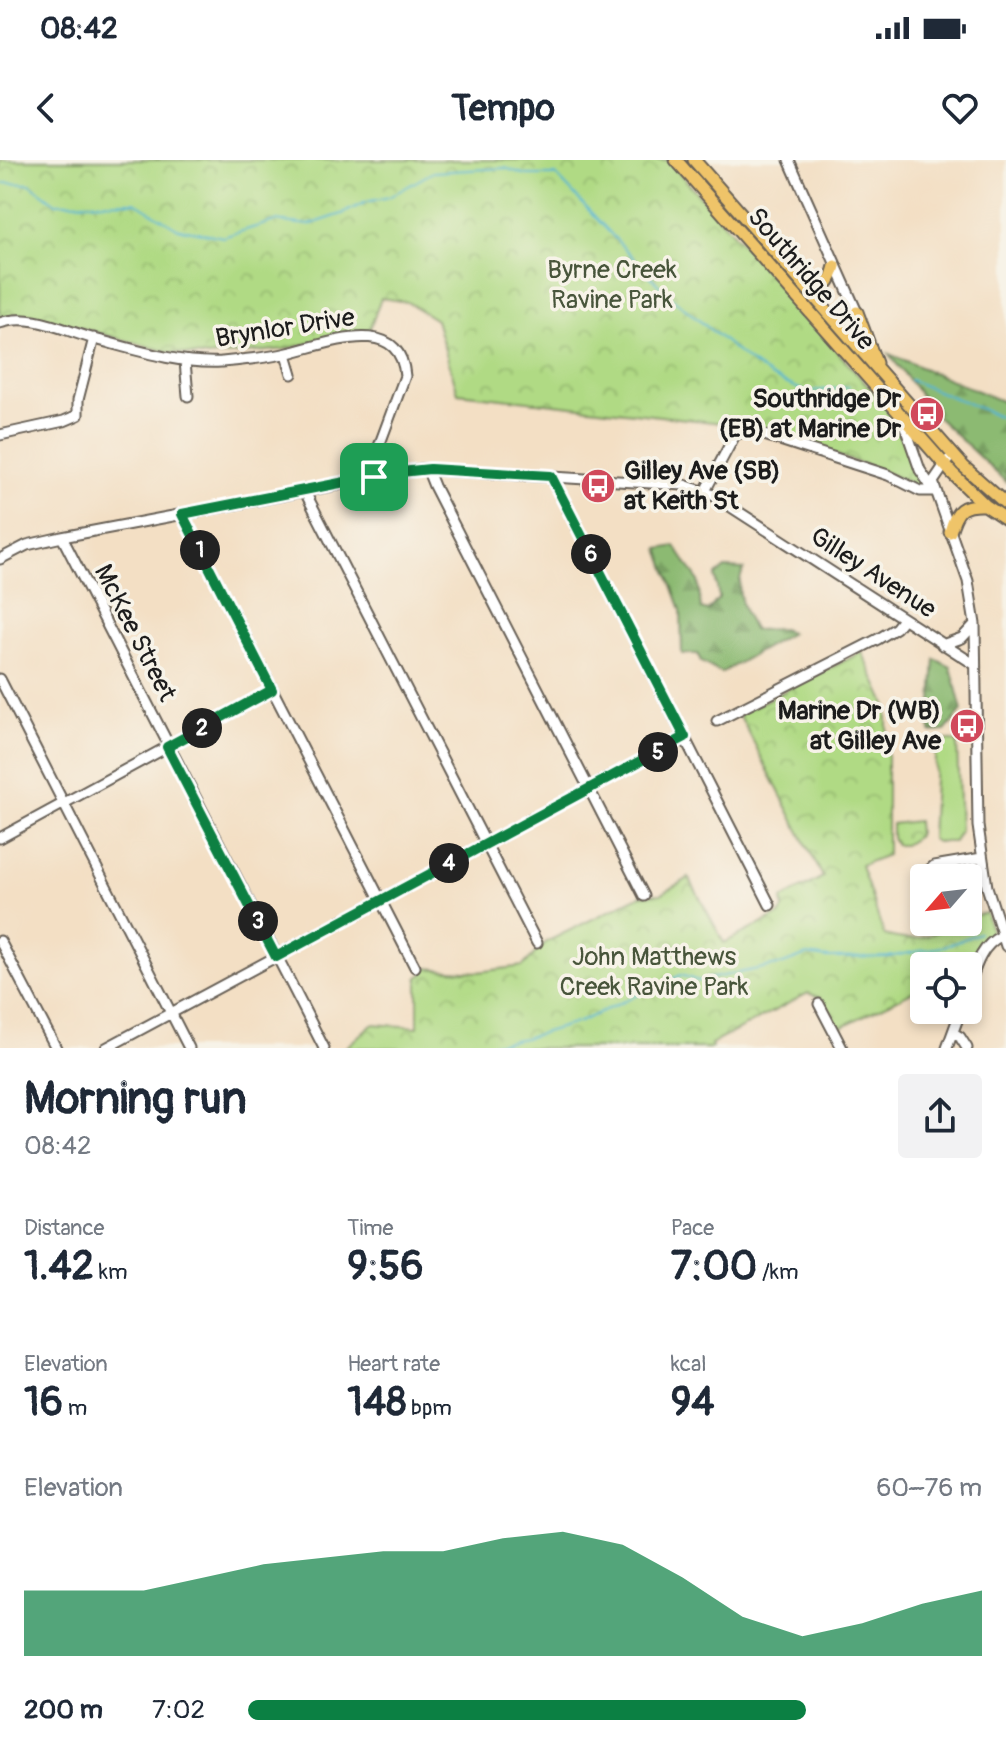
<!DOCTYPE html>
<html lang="en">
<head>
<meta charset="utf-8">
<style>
	body { margin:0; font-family:Pangolin,sans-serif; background:#f2f2f3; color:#1f2937; height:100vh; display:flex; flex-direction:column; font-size:30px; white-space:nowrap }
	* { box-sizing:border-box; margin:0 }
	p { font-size:26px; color:#747a83 }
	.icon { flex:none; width:44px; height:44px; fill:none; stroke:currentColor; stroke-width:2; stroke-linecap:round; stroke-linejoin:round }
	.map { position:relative; height:888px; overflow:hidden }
	.drawer { display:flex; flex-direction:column; background:#fff; flex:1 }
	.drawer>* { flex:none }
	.needle { width:52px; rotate:242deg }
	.fabs { position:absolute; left:910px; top:704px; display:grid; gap:16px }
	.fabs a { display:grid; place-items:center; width:72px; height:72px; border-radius:8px; background:#fff; box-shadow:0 4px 12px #0003; font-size:40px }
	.pin { position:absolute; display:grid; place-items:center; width:68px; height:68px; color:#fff; margin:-34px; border-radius:16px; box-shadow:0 4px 12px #0006 }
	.km { position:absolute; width:40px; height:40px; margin:-20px; border-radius:50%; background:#222; color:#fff; font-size:22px; line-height:40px; text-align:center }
	.round { display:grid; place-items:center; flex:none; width:84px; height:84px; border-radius:8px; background:#f2f2f3 }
	.overview { display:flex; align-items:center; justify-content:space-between; height:136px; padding:0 24px }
	h1 { font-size:44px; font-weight:700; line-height:60px }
	.stats { display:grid; grid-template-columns:repeat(3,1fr); gap:12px; height:136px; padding:8px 24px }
	.stats div { display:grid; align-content:center }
	.stats b { font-size:40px; font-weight:700 }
	.stats small { font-size:22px; font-weight:400 }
	.stats p { font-size:22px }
	.chart { height:224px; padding:16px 24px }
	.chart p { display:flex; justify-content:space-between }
	.chart svg { width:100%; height:144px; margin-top:8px; fill:#0b8043; opacity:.7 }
	ul { padding:0 24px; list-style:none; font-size:26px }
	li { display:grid; grid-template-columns:128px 96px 1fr; align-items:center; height:60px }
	li i { height:20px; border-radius:10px; background:#0b8043 }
	.status { display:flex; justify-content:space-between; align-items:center; height:56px; padding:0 40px; background:#fff; direction:ltr }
	.status svg { height:22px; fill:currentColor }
	header { display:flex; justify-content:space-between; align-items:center; height:104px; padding:0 24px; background:#fff; font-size:36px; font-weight:700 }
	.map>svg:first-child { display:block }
	.forest { fill:url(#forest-firs); stroke:#546b47; stroke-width:2 }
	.park { fill:url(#park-crowns); stroke:#667b50; stroke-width:2 }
	.pitch { fill:#b0da84; stroke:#667b50; stroke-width:2 }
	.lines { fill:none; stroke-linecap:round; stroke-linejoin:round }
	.stream { stroke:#52b5d1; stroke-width:2 }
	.minor-casing { stroke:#676057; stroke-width:13 }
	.major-casing { stroke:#676057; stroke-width:15 }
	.minor { stroke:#fff; stroke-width:9 }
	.major { stroke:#efc469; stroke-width:11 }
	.route-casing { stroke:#fff; stroke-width:16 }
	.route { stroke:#0b8043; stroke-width:10 }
	.labels { text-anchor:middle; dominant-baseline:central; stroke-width:7; stroke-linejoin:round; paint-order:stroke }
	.park-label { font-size:26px; fill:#48553b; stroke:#f7f3e8 }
	.street-label { font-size:26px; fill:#1c1c1c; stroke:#f7f3e8 }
	.poi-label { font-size:26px; font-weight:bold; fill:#1c1c1c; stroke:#f7f3e8; text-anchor:end }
</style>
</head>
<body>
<div class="status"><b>08:42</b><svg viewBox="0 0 49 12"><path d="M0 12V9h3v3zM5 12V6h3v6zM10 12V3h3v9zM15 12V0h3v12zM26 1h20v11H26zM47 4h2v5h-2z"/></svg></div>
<header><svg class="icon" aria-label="back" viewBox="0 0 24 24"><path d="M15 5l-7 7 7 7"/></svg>Tempo<svg class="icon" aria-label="heart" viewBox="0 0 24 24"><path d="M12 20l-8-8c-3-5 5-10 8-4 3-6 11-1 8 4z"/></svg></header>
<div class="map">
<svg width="1006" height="888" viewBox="0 0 1006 888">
	<defs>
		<pattern id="forest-firs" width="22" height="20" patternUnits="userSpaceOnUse" patternTransform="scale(2)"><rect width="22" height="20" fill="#8cba72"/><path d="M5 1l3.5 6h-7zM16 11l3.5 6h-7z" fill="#789f62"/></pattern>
		<pattern id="park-crowns" width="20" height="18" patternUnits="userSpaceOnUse" patternTransform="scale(2)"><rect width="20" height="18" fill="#b0da84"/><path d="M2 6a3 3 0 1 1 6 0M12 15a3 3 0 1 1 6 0" fill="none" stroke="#97ba71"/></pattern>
	</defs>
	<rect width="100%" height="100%" fill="#f7f3e8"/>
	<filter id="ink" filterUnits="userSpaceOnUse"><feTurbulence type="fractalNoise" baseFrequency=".0125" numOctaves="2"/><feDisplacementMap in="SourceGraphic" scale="16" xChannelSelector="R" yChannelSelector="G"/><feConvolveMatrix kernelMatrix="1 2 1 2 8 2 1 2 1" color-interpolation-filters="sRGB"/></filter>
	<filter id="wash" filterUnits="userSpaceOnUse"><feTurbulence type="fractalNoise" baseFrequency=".006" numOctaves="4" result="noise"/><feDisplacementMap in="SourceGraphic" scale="32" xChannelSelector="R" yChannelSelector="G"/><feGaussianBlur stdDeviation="1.8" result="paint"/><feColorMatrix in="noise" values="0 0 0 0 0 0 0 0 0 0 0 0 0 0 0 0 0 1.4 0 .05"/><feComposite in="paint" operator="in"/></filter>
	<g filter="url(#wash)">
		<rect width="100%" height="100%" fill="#f3dfc4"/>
		<!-- forest -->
		<path class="forest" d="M889,194L1006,243V322L938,258Z
			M675,386L698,420L701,449L708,451L719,438L715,416L725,408L744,409C733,428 744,452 753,470L783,469L791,473L721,513L701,502L698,494H682L681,450L659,389Z
			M935,499L951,507L962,551L945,571L930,572Z"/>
		<!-- park -->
		<path class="park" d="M0,0H668L897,259L923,326L920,327L869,306L748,266L458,233L436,160L407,142L381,138L369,171L354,172L286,189L208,197L168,192L33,155L18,154L0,158Z
			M862,492L887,546V695L861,705L884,775C892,777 902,780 911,779C931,779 948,762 968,762V757L986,753L991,771C979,811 958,806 924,806V826L837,869L821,838L808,833L711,884L712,888H345L372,864L418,867V817L423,814L425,808L478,812L523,806L546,782L641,735L661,734L689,718L724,783L779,755L783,749L782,739L823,717L739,554Z
			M917,661L918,676L904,685H896L892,678V664Z"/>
		<!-- pitch -->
		<path class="pitch" d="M936,578L957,582L960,671L954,682H936L931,679Z"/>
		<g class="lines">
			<!-- stream -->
			<path class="stream" d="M0,23L30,24L56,43L135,42L177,68L223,77L275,61L309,65L342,54L366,42L389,37L433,12L505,8L526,15H556L666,133L747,200L772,217L806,232L849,227
				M910,220L1006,259
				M467,888L525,878L579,862L681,815L698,821L783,804L807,795L828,798L888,797L946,786L979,773"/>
		</g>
	</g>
	<g filter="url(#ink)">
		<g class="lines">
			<!-- minor casing -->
			<g class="minor-casing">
				<path id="minor" d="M789,0L857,152
					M0,163C30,152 65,171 95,179C136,190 178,204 221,202C243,200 267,198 288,193C325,185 400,152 405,216L372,305L374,317
					M286,194L292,214
					M185,201L188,236
					M902,258L920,310L932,328
					M0,275L64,261L78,255V240L94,178
					M948,300L933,322L968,421L975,464L978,666L987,727L1006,786
					M430,309V316L434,326L644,736
					M551,316L770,745
					M304,330L537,783
					M705,331L735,275L749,270L888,315L920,331H934
					M182,354L415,807
					M62,377L324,888
					M0,399L27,385L62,377L421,309L684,325L711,334L974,504
					M942,485L962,478L975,464
					M0,519L189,888
					M717,561L878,479L896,468L903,459
					M0,678L272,530
					M920,718L934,706L982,698
					M0,781L56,888
					M968,829C975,809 980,786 1001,776
					M819,844L842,888
					M953,873L960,877L967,888
					M106,888L685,577
					M947,888L961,850"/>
			</g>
			<!-- major casing -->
			<g class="major-casing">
				<path id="major" d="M676,0L952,313L985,345L1006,359
					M694,0L963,306L1006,344
					M809,130C826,129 831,122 835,106
					M857,152L876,203
					M950,372C957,349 961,344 985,345"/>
			</g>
			<!-- minor -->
			<use href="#minor" class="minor"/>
			<!-- major -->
			<use href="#major" class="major"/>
		</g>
	</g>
	<g class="lines" filter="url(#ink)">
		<!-- route casing -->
		<g class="route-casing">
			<path id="route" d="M430,309L551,316L685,577L276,797L167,587L272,530L182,354L391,313Z"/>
		</g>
		<!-- route -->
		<use href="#route" class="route"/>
	</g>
	<!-- icons -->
	<defs>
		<g id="bus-disc" transform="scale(1.8)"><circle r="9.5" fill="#d1495b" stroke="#f7f3e8"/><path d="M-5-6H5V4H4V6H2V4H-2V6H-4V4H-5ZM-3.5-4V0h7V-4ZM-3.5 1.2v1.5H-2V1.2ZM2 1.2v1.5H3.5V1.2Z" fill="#fff"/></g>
	</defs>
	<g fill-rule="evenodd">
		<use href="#bus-disc" x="927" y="254"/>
		<use href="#bus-disc" x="598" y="326"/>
		<use href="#bus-disc" x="967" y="566"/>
	</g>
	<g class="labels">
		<!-- park labels -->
		<g class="park-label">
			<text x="612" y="110">Byrne Creek<tspan x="612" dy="30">Ravine Park</tspan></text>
			<text x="654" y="797">John Matthews<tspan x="654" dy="30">Creek Ravine Park</tspan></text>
		</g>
		<!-- street labels -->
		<g class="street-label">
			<text transform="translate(811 119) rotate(49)">Southridge Drive</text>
			<text transform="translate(285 168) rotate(-9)">Brynlor Drive</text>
			<text transform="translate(873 413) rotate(33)">Gilley Avenue</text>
			<text transform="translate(135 473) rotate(63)">McKee Street</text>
		</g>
		<!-- poi labels -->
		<g class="poi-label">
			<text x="901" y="239">Southridge Dr<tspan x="901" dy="30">(EB) at Marine Dr</tspan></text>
			<text x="624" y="311" text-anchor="start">Gilley Ave (SB)<tspan x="624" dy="30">at Keith St</tspan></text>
			<text x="941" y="551">Marine Dr (WB)<tspan x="941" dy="30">at Gilley Ave</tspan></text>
		</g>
	</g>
</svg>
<div class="fabs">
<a><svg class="needle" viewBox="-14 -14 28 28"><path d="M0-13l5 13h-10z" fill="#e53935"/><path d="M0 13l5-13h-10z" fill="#747a83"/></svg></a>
<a><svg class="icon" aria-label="locate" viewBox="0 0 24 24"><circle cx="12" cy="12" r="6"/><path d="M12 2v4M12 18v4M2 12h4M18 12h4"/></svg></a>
</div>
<div class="pin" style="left:374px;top:317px;background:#1e9e55"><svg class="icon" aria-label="arrive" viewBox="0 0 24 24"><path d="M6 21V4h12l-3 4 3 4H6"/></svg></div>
<b class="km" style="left:200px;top:390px">1</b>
<b class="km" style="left:202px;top:568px">2</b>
<b class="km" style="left:258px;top:761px">3</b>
<b class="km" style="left:449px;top:703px">4</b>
<b class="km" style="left:658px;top:592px">5</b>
<b class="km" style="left:591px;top:394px">6</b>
</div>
<section class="drawer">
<div class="overview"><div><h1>Morning run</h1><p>08:42</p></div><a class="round"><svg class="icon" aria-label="share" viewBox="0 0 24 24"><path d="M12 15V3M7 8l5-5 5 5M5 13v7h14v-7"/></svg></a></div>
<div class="stats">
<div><p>Distance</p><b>1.42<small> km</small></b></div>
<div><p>Time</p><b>9:56</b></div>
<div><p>Pace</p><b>7:00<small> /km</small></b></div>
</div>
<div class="stats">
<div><p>Elevation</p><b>16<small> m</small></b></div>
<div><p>Heart rate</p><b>148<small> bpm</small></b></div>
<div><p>kcal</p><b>94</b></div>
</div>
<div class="chart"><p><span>Elevation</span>60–76 m</p>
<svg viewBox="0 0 160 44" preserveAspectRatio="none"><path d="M0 44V24L10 24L20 24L30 20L40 16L50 14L60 12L70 12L80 8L90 6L100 10L110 20L120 32L130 38L140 34L150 28L160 24V44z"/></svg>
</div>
<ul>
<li><b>200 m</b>7:02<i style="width:76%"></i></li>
</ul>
</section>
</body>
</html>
